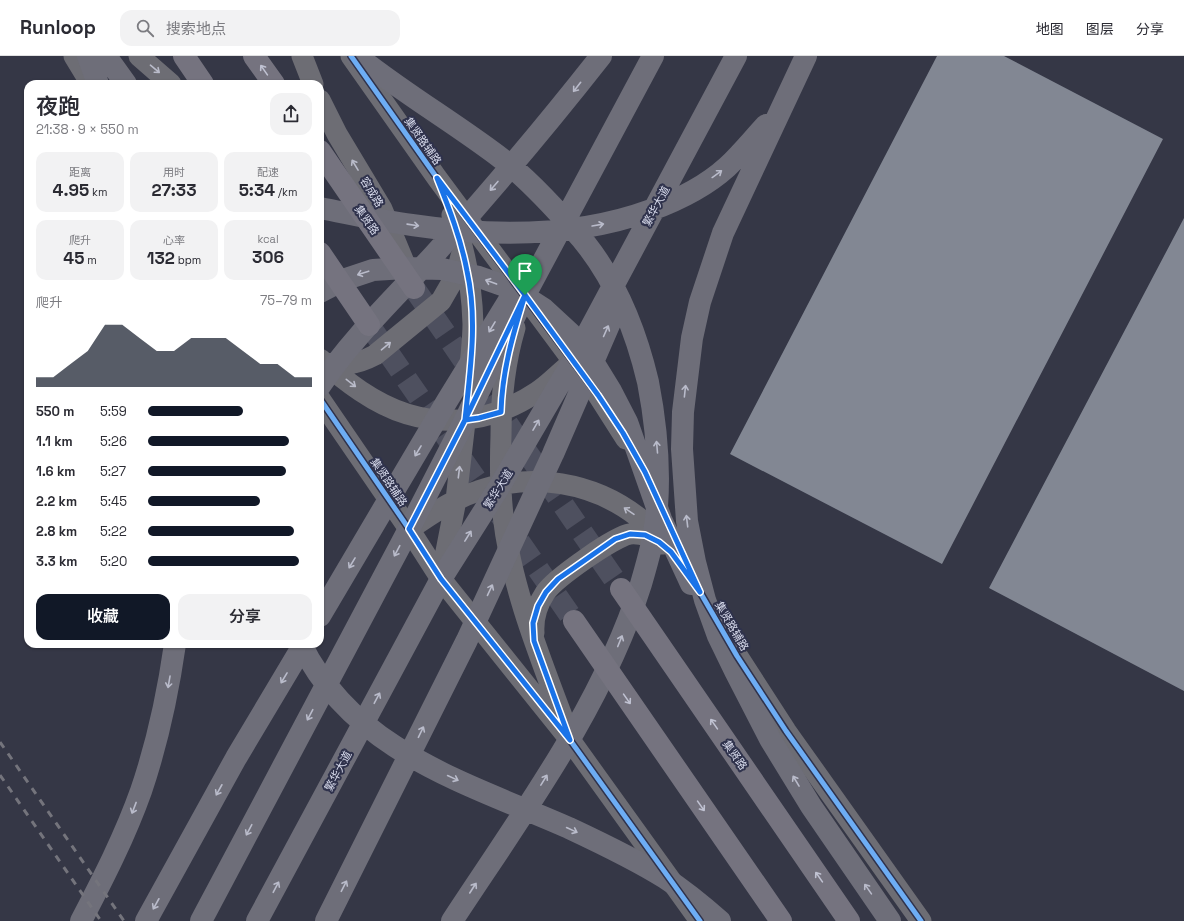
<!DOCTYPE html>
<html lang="zh">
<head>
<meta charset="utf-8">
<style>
	body { margin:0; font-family:"Space Grotesk","Noto Sans SC",sans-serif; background:#f2f2f3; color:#2b2b33; height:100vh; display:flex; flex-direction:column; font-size:15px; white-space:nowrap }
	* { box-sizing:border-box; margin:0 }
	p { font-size:13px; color:#7c7c81 }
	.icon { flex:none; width:22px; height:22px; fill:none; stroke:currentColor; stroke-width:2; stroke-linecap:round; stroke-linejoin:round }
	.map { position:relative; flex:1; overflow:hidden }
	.sheet { position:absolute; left:24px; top:24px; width:300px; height:568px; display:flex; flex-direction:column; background:#fff; border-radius:12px; box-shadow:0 1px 3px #0004 }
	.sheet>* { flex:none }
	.pin { position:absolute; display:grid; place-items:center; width:34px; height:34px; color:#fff; margin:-41px -17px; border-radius:50% 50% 50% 0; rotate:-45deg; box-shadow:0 0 4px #0007 }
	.pin .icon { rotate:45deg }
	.round { display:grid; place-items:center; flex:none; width:42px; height:42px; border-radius:12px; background:#f2f2f3 }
	.head { display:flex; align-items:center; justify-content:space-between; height:68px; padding:0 12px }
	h1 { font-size:22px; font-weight:600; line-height:30px }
	.stats { display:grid; grid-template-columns:repeat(3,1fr); gap:6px; height:68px; padding:4px 12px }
	.stats div { display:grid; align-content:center; border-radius:10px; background:#f2f2f3; text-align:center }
	.stats b { font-size:17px; font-weight:600 }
	.stats small { font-size:11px; font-weight:400 }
	.stats p { font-size:11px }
	.chart { height:112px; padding:8px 12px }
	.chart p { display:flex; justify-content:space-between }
	.chart svg { width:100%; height:72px; margin-top:4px; fill:#111827; opacity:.7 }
	.cta { display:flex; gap:8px; margin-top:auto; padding:8px 12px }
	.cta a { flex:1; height:46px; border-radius:12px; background:#111827; color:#fff; font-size:16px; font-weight:600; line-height:46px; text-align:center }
	.cta a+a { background:#f2f2f3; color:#2b2b33 }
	ul { padding:0 12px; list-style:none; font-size:13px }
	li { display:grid; grid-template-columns:64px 48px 1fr; align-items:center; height:30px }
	li i { height:10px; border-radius:5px; background:#111827 }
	header { display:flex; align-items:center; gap:24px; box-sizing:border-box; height:56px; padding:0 20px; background:#fff; border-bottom:1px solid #e1e1e2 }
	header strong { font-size:19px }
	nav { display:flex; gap:22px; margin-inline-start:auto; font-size:14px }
	.search { width:280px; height:36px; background:#f2f2f3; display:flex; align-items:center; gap:10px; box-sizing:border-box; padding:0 14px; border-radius:12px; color:#7c7c81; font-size:15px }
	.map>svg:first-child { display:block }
	.building { fill:#828793 }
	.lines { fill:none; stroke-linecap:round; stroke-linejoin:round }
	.highway-tunnel { stroke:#4e505f; stroke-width:22; stroke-dasharray:22 11; stroke-linecap:butt }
	.minor { stroke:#6d6d74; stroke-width:21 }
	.major { stroke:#6e6e79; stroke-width:22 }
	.highway { stroke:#75737f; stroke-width:22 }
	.rail { stroke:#74747c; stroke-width:3; stroke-dasharray:7 7; stroke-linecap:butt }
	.cycleway-casing { stroke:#2f324c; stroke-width:8 }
	.cycleway { stroke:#6dadf4; stroke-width:5 }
	.oneway { stroke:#b9bbc9 }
	.oneway2 { stroke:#c0c2d2 }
	.oneway3 { stroke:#b9bbca }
	.route-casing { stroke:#fff; stroke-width:8 }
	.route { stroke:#1a73e8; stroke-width:5 }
	.labels { text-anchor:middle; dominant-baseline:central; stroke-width:4; stroke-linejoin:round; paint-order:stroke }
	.street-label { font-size:11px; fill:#d9dced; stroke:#2f324c }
</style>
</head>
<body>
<header>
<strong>Runloop</strong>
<div class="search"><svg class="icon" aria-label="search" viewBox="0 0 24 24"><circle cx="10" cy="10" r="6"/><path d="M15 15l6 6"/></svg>搜索地点</div>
<nav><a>地图</a><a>图层</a><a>分享</a></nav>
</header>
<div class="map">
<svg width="1184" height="865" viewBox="0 0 1184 865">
	<rect width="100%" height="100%" fill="#353746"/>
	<!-- building -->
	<path class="building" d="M937,0H1004L1163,83L942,508L730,398Z
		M1184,162V635L989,532Z"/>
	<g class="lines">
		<!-- highway-tunnel -->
		<path class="highway-tunnel" d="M414,232L621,533
			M369,269L574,565"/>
		<!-- minor -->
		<path class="minor" d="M74,0L91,28
			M139,0L171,28
			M302,0L313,28
			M351,0L437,122L598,339L626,383
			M320,44L337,78L382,153L406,211
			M452,159C465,193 472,231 473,268C473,282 471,297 470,311
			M515,272C504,309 501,342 501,380C500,407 500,433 503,459C511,531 540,601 565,668
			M320,303C345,325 374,348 407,358C453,372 498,362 537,336C548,329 557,319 567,311
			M324,307C345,309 356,309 375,299L441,245L456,219L461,200
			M320,343L409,473L441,523L570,684L700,865
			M409,473C431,459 453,443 478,435C532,416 593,426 638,461C648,469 656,479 664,488
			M441,521L456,444L465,366
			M534,577C533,562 537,549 545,537C554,523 615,480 630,478C641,477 653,482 661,488
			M735,596L786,675L921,865"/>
		<!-- major -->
		<path class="major" d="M88,0L98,28
			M106,0L126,28
			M357,0C403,37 455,67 502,103C528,123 551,148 573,173C612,215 635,271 648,326C656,367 660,409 657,451C656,476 648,504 641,528C602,651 522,758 452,865
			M806,0L723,177L700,246L692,282L683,356L682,393L687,465L695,506L705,544L718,580L735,615L770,683L811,750L890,865
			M320,152C351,158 381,165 412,169C492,181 575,182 651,154C678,144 705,131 727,111C741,98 753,83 766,69
			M320,236L343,224L373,214L405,212L442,213L479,221L513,233L544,253L570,277L592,304L611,335L627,366L661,463L691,528
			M320,330C354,279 400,237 441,191C496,129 550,65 601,0
			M320,560L447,345L511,241
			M301,588C354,696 467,727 569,772C601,787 635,803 665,822C685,835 703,850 720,865
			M81,865C103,823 125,780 141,735C157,688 168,637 175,588
			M146,865L236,702L304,588
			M201,865L409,473L465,364L525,239L653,0
			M257,865L441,523L501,428L573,305L736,0
			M326,865L467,584L553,398L615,255"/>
		<!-- highway -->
		<path class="highway" d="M184,0L203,28
			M254,0L274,28
			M320,95L414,232
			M320,197L369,269
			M621,533L849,865
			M574,565L781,865"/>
		<!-- rail -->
		<path class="rail" d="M0,686L124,865
			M0,719L101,865"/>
		<!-- cycleway casing -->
		<g class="cycleway-casing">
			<path id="cycleway" d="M351,0L437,122L598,339L623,377L645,416L700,536L737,600L786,675L921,865
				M320,343L409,473L441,523L570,684L700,865"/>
		</g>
		<!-- cycleway -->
		<use href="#cycleway" class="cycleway"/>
	</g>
	<!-- one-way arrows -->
	<defs><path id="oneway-shaft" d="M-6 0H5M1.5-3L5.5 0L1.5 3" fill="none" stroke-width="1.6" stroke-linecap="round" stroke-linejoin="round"/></defs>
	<g class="oneway">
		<use href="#oneway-shaft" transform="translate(155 13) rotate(40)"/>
		<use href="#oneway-shaft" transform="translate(355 109) rotate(-121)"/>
		<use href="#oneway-shaft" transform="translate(386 290) rotate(-40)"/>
		<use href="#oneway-shaft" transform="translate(351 327) rotate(38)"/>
		<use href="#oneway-shaft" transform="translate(459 416) rotate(-83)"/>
		<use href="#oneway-shaft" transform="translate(629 455) rotate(-146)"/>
	</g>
	<g class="oneway2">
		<use href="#oneway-shaft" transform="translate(264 14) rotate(-125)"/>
		<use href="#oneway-shaft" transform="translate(627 643) rotate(55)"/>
		<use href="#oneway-shaft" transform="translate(714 668) rotate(-125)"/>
		<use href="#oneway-shaft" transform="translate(701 750) rotate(55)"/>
		<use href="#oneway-shaft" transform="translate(819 821) rotate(-125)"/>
	</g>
	<g class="oneway3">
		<use href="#oneway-shaft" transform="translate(577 31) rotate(128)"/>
		<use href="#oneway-shaft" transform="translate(717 118) rotate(-36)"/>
		<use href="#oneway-shaft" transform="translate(494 130) rotate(131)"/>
		<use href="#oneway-shaft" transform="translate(413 169) rotate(8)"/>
		<use href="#oneway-shaft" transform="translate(598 169) rotate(-10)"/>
		<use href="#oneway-shaft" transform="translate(363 217) rotate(162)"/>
		<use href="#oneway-shaft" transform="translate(491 226) rotate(-160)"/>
		<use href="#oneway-shaft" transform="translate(492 271) rotate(121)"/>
		<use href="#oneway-shaft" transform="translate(606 275) rotate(-66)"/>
		<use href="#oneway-shaft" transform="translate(685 335) rotate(-84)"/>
		<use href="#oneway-shaft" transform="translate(536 369) rotate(-60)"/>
		<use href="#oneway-shaft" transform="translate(657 391) rotate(-95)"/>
		<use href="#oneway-shaft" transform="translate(418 395) rotate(121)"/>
		<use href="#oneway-shaft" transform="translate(687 465) rotate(-97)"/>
		<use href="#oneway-shaft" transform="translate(468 480) rotate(-58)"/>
		<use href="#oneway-shaft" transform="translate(397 495) rotate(118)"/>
		<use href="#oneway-shaft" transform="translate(352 507) rotate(121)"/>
		<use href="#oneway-shaft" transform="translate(490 534) rotate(-65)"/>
		<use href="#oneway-shaft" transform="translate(620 585) rotate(-68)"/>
		<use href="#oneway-shaft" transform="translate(284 622) rotate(121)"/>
		<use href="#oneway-shaft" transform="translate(169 626) rotate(100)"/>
		<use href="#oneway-shaft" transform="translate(377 642) rotate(-62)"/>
		<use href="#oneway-shaft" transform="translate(310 659) rotate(118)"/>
		<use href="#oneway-shaft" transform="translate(421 676) rotate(-64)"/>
		<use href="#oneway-shaft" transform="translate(453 722) rotate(25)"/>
		<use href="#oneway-shaft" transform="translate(544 724) rotate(-58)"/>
		<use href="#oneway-shaft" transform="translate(796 725) rotate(-121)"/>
		<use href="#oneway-shaft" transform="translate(219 734) rotate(119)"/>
		<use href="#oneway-shaft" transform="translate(134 752) rotate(111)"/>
		<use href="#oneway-shaft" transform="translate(249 774) rotate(118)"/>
		<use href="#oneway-shaft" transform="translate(572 774) rotate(25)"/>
		<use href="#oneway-shaft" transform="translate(344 830) rotate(-63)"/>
		<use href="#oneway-shaft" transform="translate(276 831) rotate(-62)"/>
		<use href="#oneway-shaft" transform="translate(473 832) rotate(-57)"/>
		<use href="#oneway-shaft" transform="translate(868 833) rotate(-125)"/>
		<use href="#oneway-shaft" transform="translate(156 848) rotate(119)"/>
	</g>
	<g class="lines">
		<!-- route casing -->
		<g class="route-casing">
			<path id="route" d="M525,239L465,364C470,315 478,264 467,215C461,183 449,152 437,122L525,239C513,278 502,315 501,356L479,362L465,364L409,473L441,523L570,684L534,585L533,567L538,550L546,536L558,523L615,483L630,478L645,479L659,486L671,496L700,536L645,416L623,377L598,339L525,239"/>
		</g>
		<!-- route -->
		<use href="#route" class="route"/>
	</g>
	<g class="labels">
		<!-- street labels -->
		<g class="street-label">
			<text transform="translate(423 85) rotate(55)">集贤路辅路</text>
			<text transform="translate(372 136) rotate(59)">容成路</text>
			<text transform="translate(656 150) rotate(-62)">繁华大道</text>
			<text transform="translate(367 164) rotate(55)">集贤路</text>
			<text transform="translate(389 426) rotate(56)">集贤路辅路</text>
			<text transform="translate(498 433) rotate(-58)">繁华大道</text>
			<text transform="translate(732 570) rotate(60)">集贤路辅路</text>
			<text transform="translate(735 699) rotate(55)">集贤路</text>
			<text transform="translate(338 715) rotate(-62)">繁华大道</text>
		</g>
	</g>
</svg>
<div class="pin" style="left:525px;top:239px;background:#1e9e55"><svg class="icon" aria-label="arrive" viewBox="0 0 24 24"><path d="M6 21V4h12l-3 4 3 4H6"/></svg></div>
<section class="sheet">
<div class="head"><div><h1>夜跑</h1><p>21:38 · 9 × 550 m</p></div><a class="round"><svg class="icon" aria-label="share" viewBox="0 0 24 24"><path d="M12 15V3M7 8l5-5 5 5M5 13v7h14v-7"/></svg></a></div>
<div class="stats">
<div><p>距离</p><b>4.95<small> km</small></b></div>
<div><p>用时</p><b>27:33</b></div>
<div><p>配速</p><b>5:34<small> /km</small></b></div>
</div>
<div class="stats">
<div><p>爬升</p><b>45<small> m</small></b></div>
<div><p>心率</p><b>132<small> bpm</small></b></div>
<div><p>kcal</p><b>306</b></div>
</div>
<div class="chart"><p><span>爬升</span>75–79 m</p>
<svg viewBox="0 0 160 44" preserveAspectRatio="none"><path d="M0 44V38L10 38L20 30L30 22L40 6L50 6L60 14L70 22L80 22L90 14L100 14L110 14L120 22L130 30L140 30L150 38L160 38V44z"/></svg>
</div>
<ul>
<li><b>550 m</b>5:59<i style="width:58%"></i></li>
<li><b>1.1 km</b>5:26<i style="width:86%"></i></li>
<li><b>1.6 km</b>5:27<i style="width:84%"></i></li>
<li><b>2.2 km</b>5:45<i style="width:68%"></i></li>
<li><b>2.8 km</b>5:22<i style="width:89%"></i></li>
<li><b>3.3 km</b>5:20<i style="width:92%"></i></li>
</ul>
<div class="cta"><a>收藏</a><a>分享</a></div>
</section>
</div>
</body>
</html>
